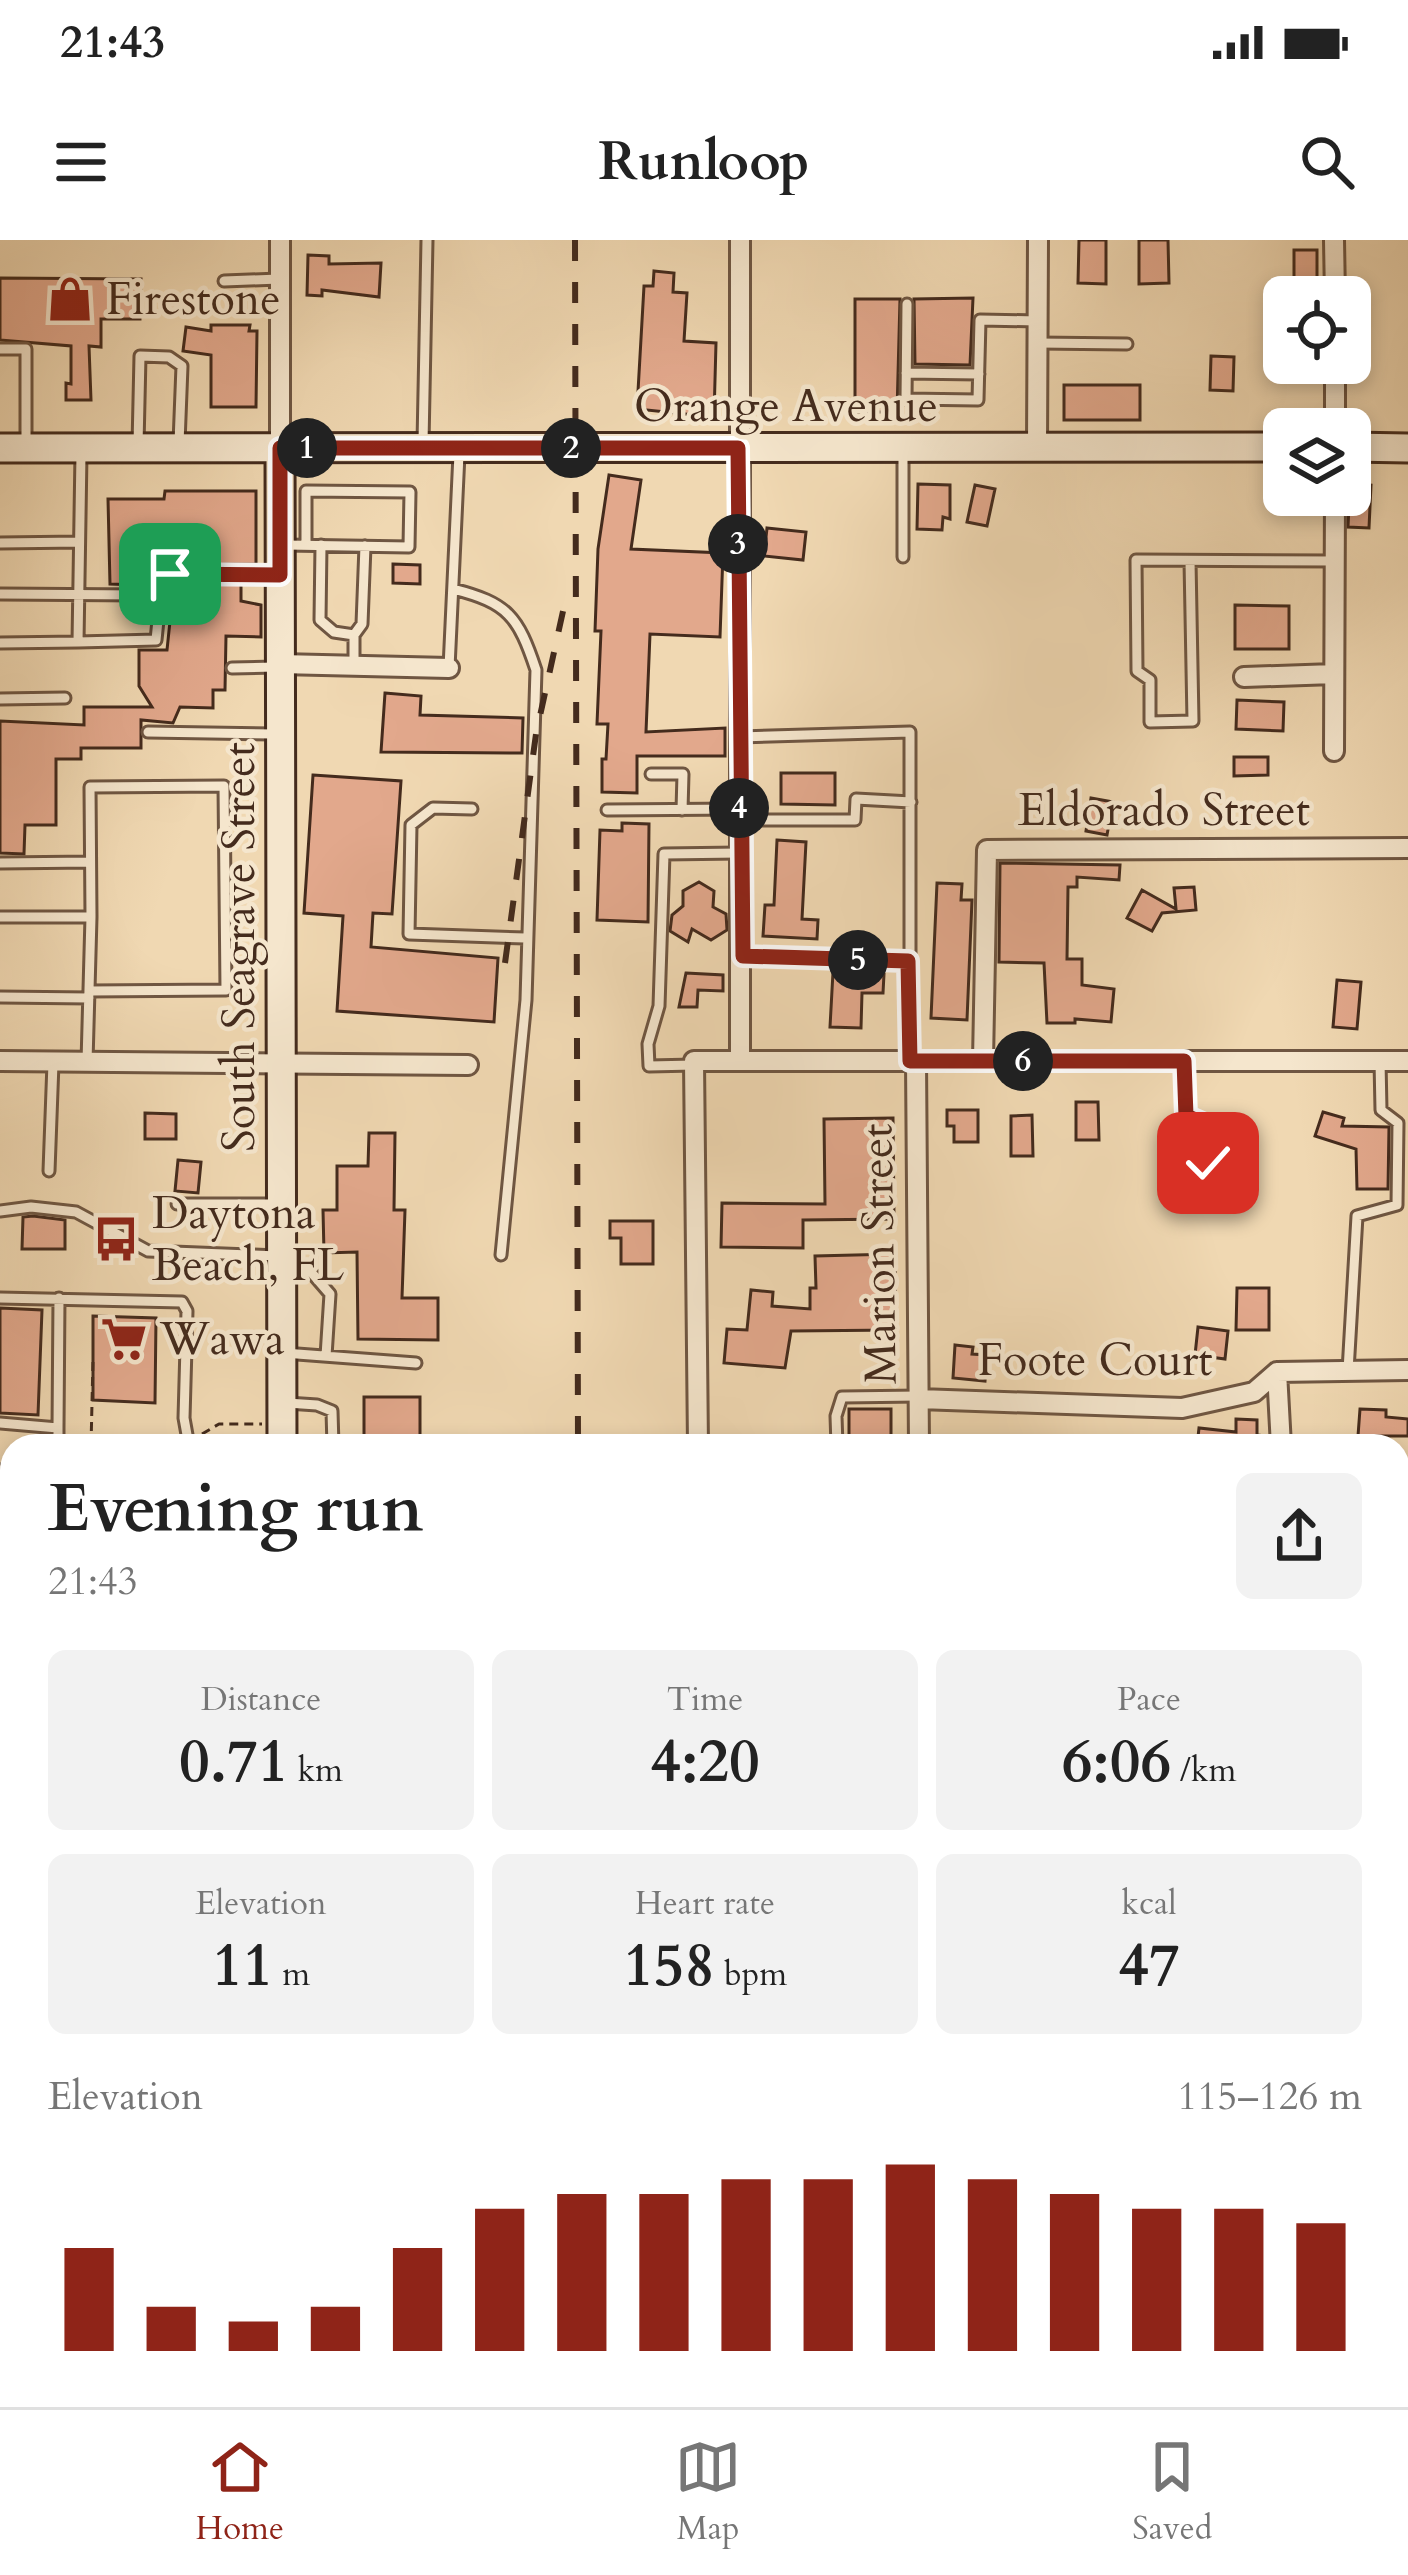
<!DOCTYPE html>
<html lang="en">
<head>
<meta charset="utf-8">
<style>
	body { margin:0; font-family:Cardo,serif; background:#f2f2f2; color:#222; height:100vh; display:flex; flex-direction:column; font-size:45px; white-space:nowrap }
	* { box-sizing:border-box; margin:0 }
	p { font-size:39px; color:#767676 }
	.icon { flex:none; width:66px; height:66px; fill:none; stroke:currentColor; stroke-width:2; stroke-linecap:round; stroke-linejoin:round }
	.map { position:relative; flex:1; overflow:hidden }
	.details { position:absolute; left:0px; top:1194px; width:1410px; height:975px; display:flex; flex-direction:column; background:#fff; border-radius:36px 36px 0 0; box-shadow:0 6px 18px #0003 }
	.details>* { flex:none }
	.controls { position:absolute; left:1263px; top:36px; display:grid; gap:24px }
	.controls a { display:grid; place-items:center; width:108px; height:108px; border-radius:18px; background:#fff; box-shadow:0 6px 18px #0003; font-size:60px }
	.pin { position:absolute; display:grid; place-items:center; width:102px; height:102px; color:#fff; margin:-51px; border-radius:24px; box-shadow:0 6px 18px #0006 }
	.km { position:absolute; width:60px; height:60px; margin:-30px; border-radius:50%; background:#222; color:#fff; font-size:33px; line-height:60px; text-align:center }
	.round { display:grid; place-items:center; flex:none; width:126px; height:126px; border-radius:18px; background:#f2f2f2 }
	.headline { display:flex; align-items:center; justify-content:space-between; height:204px; padding:0 48px }
	h1 { font-size:66px; font-weight:600; line-height:90px }
	.stats { display:grid; grid-template-columns:repeat(3,1fr); gap:18px; height:204px; padding:12px 48px }
	.stats div { display:grid; align-content:center; border-radius:18px; background:#f2f2f2; text-align:center }
	.stats b { font-size:60px; font-weight:600 }
	.stats small { font-size:33px; font-weight:400 }
	.stats p { font-size:33px }
	.chart { height:336px; padding:24px 48px }
	.chart p { display:flex; justify-content:space-between }
	.chart svg { width:100%; height:216px; margin-top:12px; stroke:#8f2418; stroke-width:6 }
	.status { display:flex; justify-content:space-between; align-items:center; height:84px; padding:0 60px; background:#fff; direction:ltr }
	.status svg { height:33px; fill:currentColor }
	header { display:flex; justify-content:space-between; align-items:center; height:156px; padding:0 48px; background:#fff; font-size:54px; font-weight:600 }
	.menu { display:flex; justify-content:space-around; align-items:center; height:168px; border-top:3px solid #e0e0e0; background:#fff; font-size:33px; color:#767676 }
	.menu a { display:grid; justify-items:center; gap:6px }
	.menu .current { color:#8f2418 }
	.map>svg:first-child { display:block }
	.building { fill:#e2a88c; stroke:#442b1d; stroke-width:3 }
	.lines { fill:none; stroke-linecap:round; stroke-linejoin:round }
	.lane-casing { stroke:#6f5642; stroke-width:15 }
	.street-casing { stroke:#6f5642; stroke-width:24 }
	.secondary-casing { stroke:#442b1d; stroke-width:33 }
	.primary-casing { stroke:#442b1d; stroke-width:36 }
	.path { stroke:#442b1d; stroke-width:3; stroke-dasharray:9 6; stroke-linecap:butt }
	.lane { stroke:#f5e6cd; stroke-width:9 }
	.street { stroke:#f5e6cd; stroke-width:18 }
	.secondary { stroke:#f5e6cd; stroke-width:27 }
	.primary { stroke:#e8bc79; stroke-width:30 }
	.rail { stroke:#442b1d; stroke-width:6; stroke-dasharray:21 21; stroke-linecap:butt }
	.route-casing { stroke:#fff; stroke-width:24 }
	.route { stroke:#8f2418; stroke-width:15 }
	.labels { text-anchor:middle; dominant-baseline:central; stroke-width:9; stroke-linejoin:round; paint-order:stroke }
	.poi-label { font-size:45px; fill:#442b1d; stroke:#f5e6cd; text-anchor:start }
	.street-label { font-size:45px; fill:#442b1d; stroke:#f5e6cd }
</style>
</head>
<body>
<div class="status"><b>21:43</b><svg viewBox="0 0 49 12"><path d="M0 12V9h3v3zM5 12V6h3v6zM10 12V3h3v9zM15 12V0h3v12zM26 1h20v11H26zM47 4h2v5h-2z"/></svg></div>
<header><svg class="icon" aria-label="menu" viewBox="0 0 24 24"><path d="M4 6h16M4 12h16M4 18h16"/></svg>Runloop<svg class="icon" aria-label="search" viewBox="0 0 24 24"><circle cx="10" cy="10" r="6"/><path d="M15 15l6 6"/></svg></header>
<div class="map">
<svg width="1408" height="2167" viewBox="0 0 1408 2167">
	<rect width="100%" height="100%" fill="#f0d8b2"/>
	<filter id="stains"><feTurbulence type="fractalNoise" baseFrequency=".00167" numOctaves="4"/><feColorMatrix values="0 0 0 0 .2 0 0 0 0 .09 0 0 0 0 .02 0 0 0 .5 -.17"/></filter>
	<radialGradient id="worn" r=".72"><stop offset=".6" stop-color="#630" stop-opacity="0"/><stop offset="1" stop-color="#630" stop-opacity=".3"/></radialGradient>
	<!-- building -->
	<path class="building" d="M1079,0H1106V44L1078,43Z
		M1139,0H1168L1169,43L1139,44Z
		M1294,10H1317V43H1294Z
		M308,15L329,16V24L381,23L379,57L322,50V56L307,55Z
		M654,31L674,33L673,52L687,53L684,101L716,103L714,177L637,169L644,46H653Z
		M0,38L141,39L140,79H101V107L89,106L91,160H66V143L71,144V106L0,100Z
		M973,58L970,125L915,124L914,59Z
		M855,59H900L897,172H855Z
		M211,85H250L249,91H257L256,167H211V115L183,111L186,87L211,91Z
		M1211,116L1234,117L1233,151L1210,150Z
		M1064,145H1140V180H1064Z
		M609,235L641,240L631,309L723,313L720,397L650,394L646,492L725,488V516H637V553L602,552V519H606L608,484H597L601,391H595L598,309Z
		M1350,243L1371,245L1369,288L1348,287Z
		M918,244L950,245V279L943,277L942,290L917,289Z
		M975,245L995,249L987,286L967,282Z
		M165,251H256V324L171,325L139,345L110,344L108,259H164Z
		M767,288L806,292L803,320L764,316Z
		M393,324L420,325V344L393,343Z
		M174,343L241,344V361L261,365V397L226,396L225,450H213V468L180,467L173,483L141,480V508H81V519H56V585H25L24,614L0,613V481L84,485V467H152L139,446V410H167Z
		M1235,365L1289,366V409H1235Z
		M385,453L421,456L420,475L523,478L522,513L381,512Z
		M1237,460L1284,462L1283,491L1236,489Z
		M1234,517H1268V535L1234,536Z
		M781,533H835V565L781,564Z
		M313,535L401,541L392,674L373,673L371,707L498,718L494,782L337,771L343,676L304,673Z
		M1091,558L1113,562L1107,595L1086,591Z
		M622,583L649,584L648,682L597,680L600,590L622,591Z
		M777,600L806,602L802,679L818,680L817,699L763,696L765,665H774Z
		M1000,623L1120,625L1119,640L1077,637V647H1068L1067,719H1082V745L1114,749L1111,782L1075,779V783H1047L1044,723L999,722Z
		M699,642L714,651L713,667L726,674L727,690L711,700L692,689L688,702L670,691L672,675L683,666V651Z
		M937,643L962,644L961,660H972L967,780L931,778Z
		M1194,647L1196,670L1162,673L1152,691L1127,678L1142,650L1176,669L1174,648Z
		M833,732L884,734L883,753H862L861,788L830,787Z
		M686,733L723,735V751L698,750L697,767H679Z
		M1337,740L1361,742L1357,789L1333,787Z
		M1076,862H1098L1099,900H1076Z
		M947,870H978V902H954V886H947Z
		M1323,872L1344,878L1342,886L1389,887L1388,949H1357L1356,909L1315,896Z
		M145,873L176,874V899H145Z
		M1032,875L1033,916H1011V876Z
		M893,878L894,979L803,980V1008L721,1007L722,963L825,964L824,879Z
		M369,893H395L394,970H405L402,1058H438V1100L358,1099L357,1012L324,1013L323,970H337V926H368Z
		M178,920L201,922L198,953L175,951Z
		M33,976L65,980V1009H22L23,977Z
		M610,981H653V1024H621V998H610Z
		M895,1014L896,1090L791,1091L785,1128L724,1123L727,1089L747,1090L751,1050L773,1052L772,1066L810,1069V1048H816L815,1016Z
		M1237,1048H1269V1090H1236Z
		M0,1068L42,1070L38,1175L0,1173Z
		M93,1076L156,1078L155,1163L93,1160Z
		M1198,1087L1228,1091L1225,1119L1195,1115Z
		M955,1105L973,1107L972,1114L987,1115L985,1141L953,1138Z
		M364,1157H420V1206H364Z
		M849,1169H891V1206H849Z
		M1360,1169L1386,1170V1177L1408,1179V1196H1358Z
		M1236,1179L1257,1180V1195L1267,1196V1206H1197L1199,1188L1236,1192Z"/>
	<g class="lines">
		<!-- lane casing -->
		<g class="lane-casing">
			<path id="lane" d="M224,41L279,39
				M907,64L906,159L978,160L980,80L1038,81
				M1038,103L1127,104
				M0,109H26V203
				M906,133L979,134
				M423,203L427,0
				M138,205L140,116L169,117L182,126L179,203
				M81,214L78,402L156,400L162,340
				M0,303L79,302
				M286,305L409,307L410,252L306,251V305
				M321,305L320,380L334,392L354,395
				M903,317V213
				M1190,321L1193,481L1150,482V440L1137,431L1136,320L1334,321
				M453,349C508,363 518,376 536,430L526,760L501,1015
				M0,354L140,355L171,334L275,335
				M0,403L78,402
				M354,426V395L362,384L365,306
				M232,428L275,427
				M449,428L459,214
				M0,459L65,458
				M148,492L274,494
				M740,497L910,492V821
				M651,534H683L682,570
				M472,569L433,568L411,585L409,694L525,698
				M607,570L739,569
				M739,580H855L856,559L911,562
				M0,623L90,622
				M0,677H91L87,822
				M743,716L908,721
				M89,751L226,750L224,546L90,547L91,677
				M0,757L89,758
				M1183,821L1186,876L1209,885L1208,923
				M694,825L649,826L648,804L659,766L664,614L739,613
				M49,931L53,823
				M177,964H280
				M0,971L31,967L76,972L148,1011L278,1016
				M287,1033L311,1032L330,1054L326,1116
				M0,1058L182,1062L187,1071L184,1178L189,1206
				M284,1113L416,1123
				M1348,1131L1357,976L1397,965L1398,883L1381,870L1380,821
				M287,1163L317,1165L332,1171L333,1206
				M0,1183L58,1188V1206
				M58,1188L59,1058
				M837,1206L836,1176L842,1157L919,1156
				M0,1230L12,1229
				M1398,1271H1408
				M0,1364L12,1363
				M0,1479H12
				M0,1586L12,1587
				M0,1598H12
				M0,1663H12
				M0,1731H12
				M0,1908H12
				M0,2107L12,2104
				M1398,2113L1408,2112
				M0,2151H12
				M123,2157L125,2167
				M225,2157V2167
				M563,2157V2167
				M708,2167V2157"/>
		</g>
		<!-- street casing -->
		<g class="street-casing">
			<path id="street" d="M1334,0L1335,57
				M1335,123V189
				M1037,207L1038,0
				M280,208V0
				M280,424L449,428
				M1244,437L1334,434
				M1334,511L1335,255
				M0,821L468,825
				M740,821V0
				M916,821L919,1206
				M983,821L987,610L1408,608
				M1277,1132L1281,1206
				M919,1159L1182,1168L1254,1152L1277,1132L1408,1130
				M698,1206L694,821H1408
				M1398,2068L1408,2066
				M750,2165L803,2157
				M930,2167V2157"/>
		</g>
		<!-- secondary casing -->
		<g class="secondary-casing">
			<path id="secondary" d="M1350,207L1408,208
				M0,208L1284,207
				M280,208L282,1206
				M0,2045L12,2044
				M287,2157L288,2167
				M749,2157L750,2167"/>
		</g>
		<!-- primary casing -->
		<g class="primary-casing">
			<path id="primary" d="M0,1435H12
				M1398,1437H1408"/>
		</g>
		<!-- path -->
		<path class="path" d="M202,1194L219,1184H262
			M91,1206L93,1120"/>
		<!-- lane -->
		<use href="#lane" class="lane"/>
		<!-- street -->
		<use href="#street" class="street"/>
		<!-- secondary -->
		<use href="#secondary" class="secondary"/>
		<!-- primary -->
		<use href="#primary" class="primary"/>
		<!-- rail -->
		<path class="rail" d="M575,0L578,1206
			M505,723L536,494L565,362
			M547,2157V2167"/>
	</g>
	<g class="lines">
		<!-- route casing -->
		<g class="route-casing">
			<path id="route" d="M170,334L280,335V208H738L743,716L908,721L910,821H1184L1186,876L1209,886L1208,923"/>
		</g>
		<!-- route -->
		<use href="#route" class="route"/>
	</g>
	<!-- icons -->
	<defs>
		<g id="shop-bare" transform="scale(3.6)"><path d="M-5-2.5h2.3a2.7 3.5 0 0 1 5.4 0H5L5.5 6h-11ZM-1.5-2.5h3a1.5 2.3 0 0 0-3 0Z" fill="#8f2418" stroke="#f5e6cd" stroke-width="2.5" paint-order="stroke"/></g>
		<g id="bus-bare" transform="scale(3.6)"><path d="M-5-6H5V4H4V6H2V4H-2V6H-4V4H-5ZM-3.5-4V0h7V-4ZM-3.5 1.2v1.5H-2V1.2ZM2 1.2v1.5H3.5V1.2Z" fill="#8f2418" stroke="#f5e6cd" stroke-width="2.5" paint-order="stroke"/></g>
		<g id="supermarket-bare" transform="scale(3.6)"><path d="M-6-5.5h2.5l.6 2H6L4.5 2H-2.5L-4.4-4H-6ZM-1.5 3.2a1.3 1.3 0 1 0 .1 0ZM3 3.2a1.3 1.3 0 1 0 .1 0Z" fill="#8f2418" stroke="#f5e6cd" stroke-width="2.5" paint-order="stroke"/></g>
	</defs>
	<g fill-rule="evenodd">
		<use href="#shop-bare" x="70" y="59"/>
		<use href="#bus-bare" x="116" y="999"/>
		<use href="#supermarket-bare" x="124" y="1099"/>
	</g>
	<g class="labels">
		<!-- poi labels -->
		<g class="poi-label">
			<text x="106" y="59">Firestone</text>
			<text x="152" y="973">Daytona<tspan x="152" dy="52">Beach, FL</tspan></text>
			<text x="160" y="1099">Wawa</text>
		</g>
		<!-- street labels -->
		<g class="street-label">
			<text x="786" y="166">Orange Avenue</text>
			<text x="1164" y="570">Eldorado Street</text>
			<text transform="translate(239 707) rotate(-90)">South Seagrave Street</text>
			<text transform="translate(879 1014) rotate(-91)">Marion Street</text>
			<text x="1095" y="1120">Foote Court</text>
		</g>
	</g>
	<rect width="100%" height="100%" filter="url(#stains)"/>
	<rect width="100%" height="100%" fill="url(#worn)"/>
</svg>
<div class="controls">
<a><svg class="icon" aria-label="locate" viewBox="0 0 24 24"><circle cx="12" cy="12" r="6"/><path d="M12 2v4M12 18v4M2 12h4M18 12h4"/></svg></a>
<a><svg class="icon" aria-label="layers" viewBox="0 0 24 24"><path d="M12 4l9 5-9 5-9-5zM3 14l9 5 9-5"/></svg></a>
</div>
<div class="pin" style="left:170px;top:334px;background:#1e9e55"><svg class="icon" aria-label="arrive" viewBox="0 0 24 24"><path d="M6 21V4h12l-3 4 3 4H6"/></svg></div>
<div class="pin" style="left:1208px;top:923px;background:#d93025"><svg class="icon" aria-label="check" viewBox="0 0 24 24"><path d="M5 12l5 5 9-10"/></svg></div>
<b class="km" style="left:307px;top:208px">1</b>
<b class="km" style="left:571px;top:208px">2</b>
<b class="km" style="left:738px;top:304px">3</b>
<b class="km" style="left:739px;top:568px">4</b>
<b class="km" style="left:858px;top:720px">5</b>
<b class="km" style="left:1023px;top:821px">6</b>
<section class="details">
<div class="headline"><div><h1>Evening run</h1><p>21:43</p></div><a class="round"><svg class="icon" aria-label="share" viewBox="0 0 24 24"><path d="M12 15V3M7 8l5-5 5 5M5 13v7h14v-7"/></svg></a></div>
<div class="stats">
<div><p>Distance</p><b>0.71<small> km</small></b></div>
<div><p>Time</p><b>4:20</b></div>
<div><p>Pace</p><b>6:06<small> /km</small></b></div>
</div>
<div class="stats">
<div><p>Elevation</p><b>11<small> m</small></b></div>
<div><p>Heart rate</p><b>158<small> bpm</small></b></div>
<div><p>kcal</p><b>47</b></div>
</div>
<div class="chart"><p><span>Elevation</span>115–126 m</p>
<svg viewBox="0 0 160 44" preserveAspectRatio="none"><path d="M5 44V23M15 44V35M25 44V38M35 44V35M45 44V23M55 44V15M65 44V12M75 44V12M85 44V9M95 44V9M105 44V6M115 44V9M125 44V12M135 44V15M145 44V15M155 44V18"/></svg>
</div>
</section>
</div>
<nav class="menu">
<a class="current"><svg class="icon" aria-label="home" viewBox="0 0 24 24"><path d="M3 11l9-7 9 7M6 9v11h12V9"/></svg>Home</a>
<a><svg class="icon" aria-label="map" viewBox="0 0 24 24"><path d="M3 6l6-2 6 2 6-2v14l-6 2-6-2-6 2zM9 4v14M15 6v14"/></svg>Map</a>
<a><svg class="icon" aria-label="saved" viewBox="0 0 24 24"><path d="M7 4h10v16l-5-4-5 4z"/></svg>Saved</a>
</nav>
</body>
</html>
